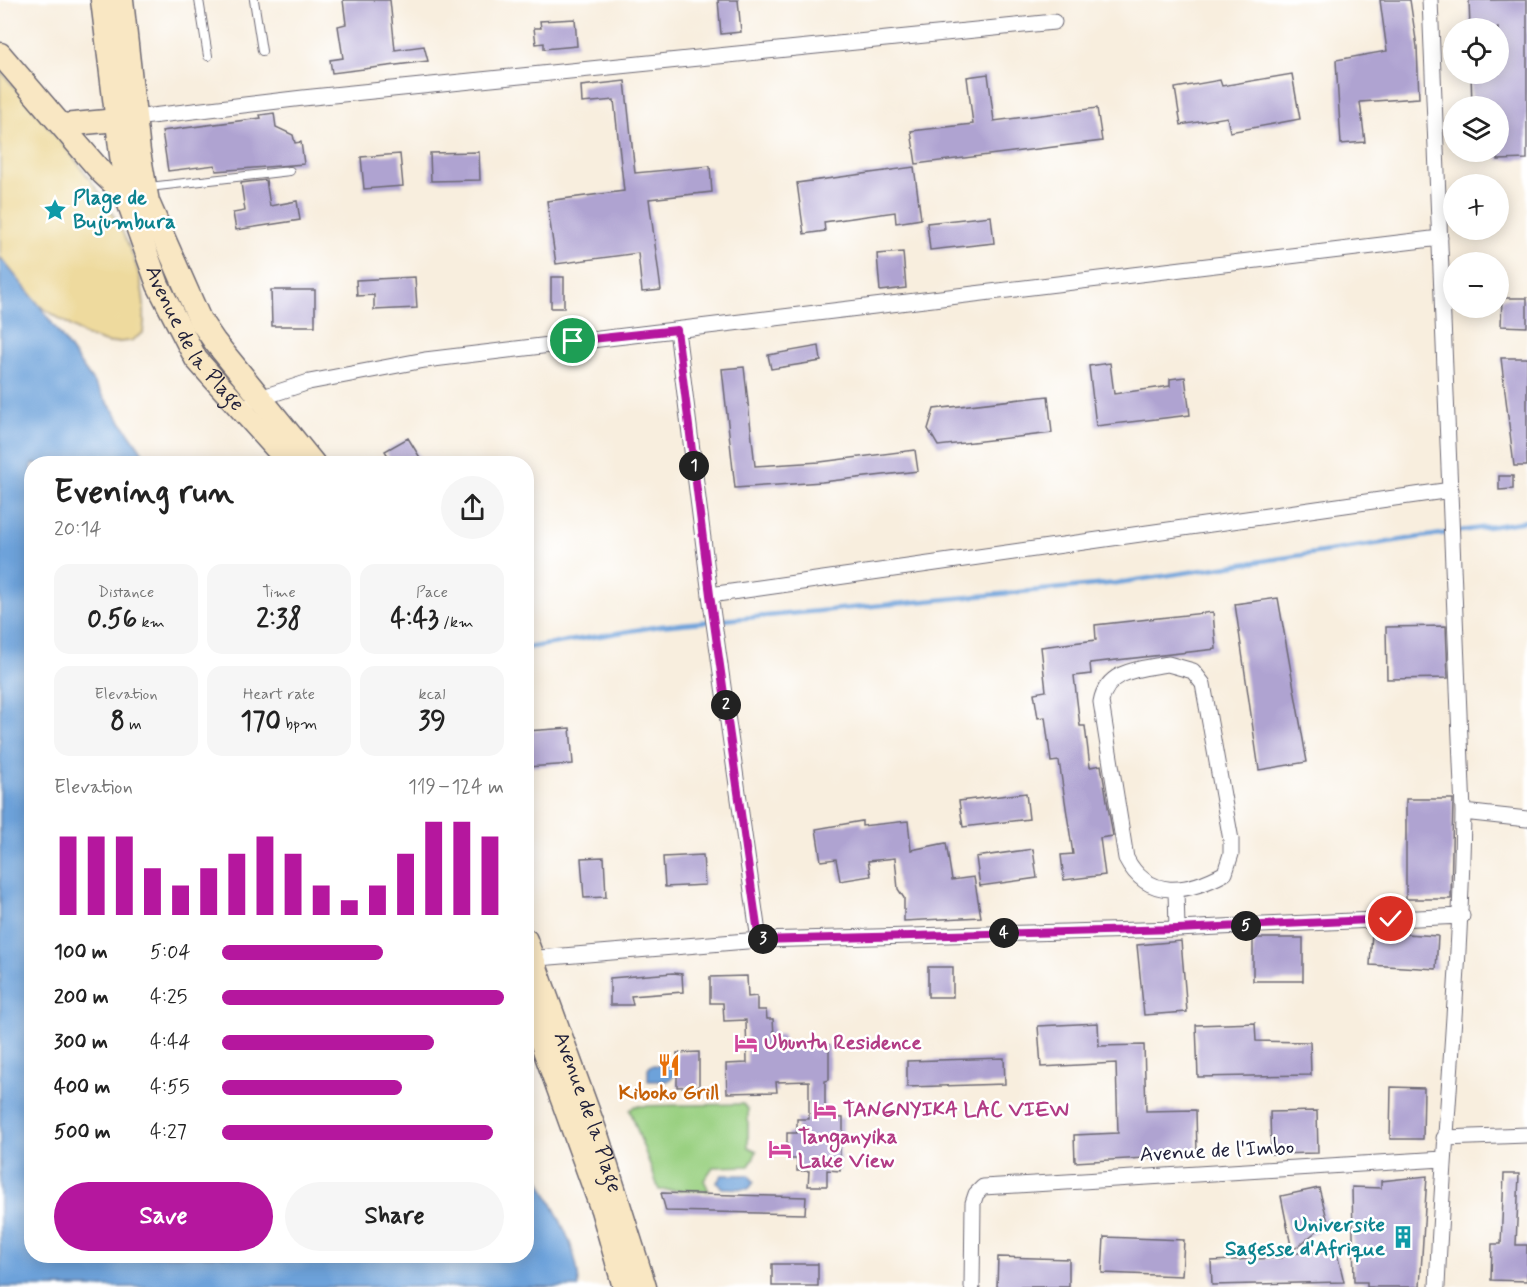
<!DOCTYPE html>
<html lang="en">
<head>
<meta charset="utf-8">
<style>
	body { margin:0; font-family:Mynerve,sans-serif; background:#f6f6f6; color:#222; height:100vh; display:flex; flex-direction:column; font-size:22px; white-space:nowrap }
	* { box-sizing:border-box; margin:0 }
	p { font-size:20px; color:#767676 }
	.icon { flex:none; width:33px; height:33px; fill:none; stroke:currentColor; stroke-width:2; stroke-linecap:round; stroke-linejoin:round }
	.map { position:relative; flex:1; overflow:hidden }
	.sheet { position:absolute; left:24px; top:456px; width:510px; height:807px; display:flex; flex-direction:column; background:#fff; border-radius:24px; box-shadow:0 3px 15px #0003 }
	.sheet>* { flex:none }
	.tools { position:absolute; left:1443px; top:18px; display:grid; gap:12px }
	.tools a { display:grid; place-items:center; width:66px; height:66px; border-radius:50%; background:#fff; box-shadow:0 3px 15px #0003; font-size:30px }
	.pin { position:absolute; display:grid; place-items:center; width:51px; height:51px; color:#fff; margin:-26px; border:3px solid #fff; border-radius:50%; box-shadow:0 2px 6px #0007 }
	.km { position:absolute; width:30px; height:30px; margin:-15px; border-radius:50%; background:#222; color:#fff; font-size:16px; line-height:30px; text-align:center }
	.round { display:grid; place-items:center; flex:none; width:63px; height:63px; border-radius:32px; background:#f6f6f6 }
	.head { display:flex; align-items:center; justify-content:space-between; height:102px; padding:0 30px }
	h1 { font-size:33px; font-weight:700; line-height:45px }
	.figures { display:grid; grid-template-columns:repeat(3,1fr); gap:9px; height:102px; padding:6px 30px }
	.figures div { display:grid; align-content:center; border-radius:15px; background:#f6f6f6; text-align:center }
	.figures b { font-size:26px; font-weight:700 }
	.figures small { font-size:16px; font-weight:400 }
	.figures p { font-size:16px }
	.chart { height:168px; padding:12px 30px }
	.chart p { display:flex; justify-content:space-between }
	.chart svg { width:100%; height:108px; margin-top:6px; stroke:#b5179e; stroke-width:6 }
	.action { display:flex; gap:12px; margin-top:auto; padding:12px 30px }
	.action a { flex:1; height:69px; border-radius:36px; background:#b5179e; color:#fff; font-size:24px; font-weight:700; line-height:69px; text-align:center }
	.action a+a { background:#f6f6f6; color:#222 }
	ul { padding:0 30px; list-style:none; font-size:20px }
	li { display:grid; grid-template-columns:96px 72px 1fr; align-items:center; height:45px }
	li i { height:15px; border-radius:8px; background:#b5179e }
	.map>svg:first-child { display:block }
	.green { fill:#9ad081; stroke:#5e795e; stroke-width:1.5 }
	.sand { fill:#eeda9e; stroke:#887e6c; stroke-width:1.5 }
	.water { fill:#6da2da; stroke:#48628a; stroke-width:1.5 }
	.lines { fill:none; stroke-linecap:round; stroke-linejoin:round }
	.stream { stroke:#6da2da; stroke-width:4.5 }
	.building { fill:#afa3d1 }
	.lane-casing { stroke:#6d6974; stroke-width:10 }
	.street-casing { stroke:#6d6974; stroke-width:17 }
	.secondary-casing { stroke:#6d6974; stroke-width:25 }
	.lane { stroke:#fff; stroke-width:8 }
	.street { stroke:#fff; stroke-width:15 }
	.secondary { stroke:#f9e7c3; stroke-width:22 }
	.route-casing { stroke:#fff; stroke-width:12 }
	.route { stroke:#b5179e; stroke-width:8 }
	.labels { text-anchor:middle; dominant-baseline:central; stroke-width:5; stroke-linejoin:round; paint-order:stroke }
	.culture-label { font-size:21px; font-weight:bold; fill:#0d838f; stroke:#fff; text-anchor:start }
	.street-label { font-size:21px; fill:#22223b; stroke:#fff }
	.hotel-label { font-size:21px; font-weight:bold; fill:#b23c85; stroke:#fff; text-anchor:start }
	.food-label { font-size:21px; font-weight:bold; fill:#c56008; stroke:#fff }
</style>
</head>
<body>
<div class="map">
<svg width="1527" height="1287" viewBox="0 0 1527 1287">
	<rect width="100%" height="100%" fill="#fff"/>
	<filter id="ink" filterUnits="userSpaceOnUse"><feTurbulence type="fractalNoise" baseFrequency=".0167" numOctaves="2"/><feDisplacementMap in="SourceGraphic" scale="12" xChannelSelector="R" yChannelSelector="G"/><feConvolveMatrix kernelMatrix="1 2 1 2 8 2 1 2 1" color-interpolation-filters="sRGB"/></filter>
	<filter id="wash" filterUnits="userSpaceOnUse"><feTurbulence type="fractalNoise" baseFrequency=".008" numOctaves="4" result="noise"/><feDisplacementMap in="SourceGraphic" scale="24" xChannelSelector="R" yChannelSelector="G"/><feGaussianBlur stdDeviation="1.35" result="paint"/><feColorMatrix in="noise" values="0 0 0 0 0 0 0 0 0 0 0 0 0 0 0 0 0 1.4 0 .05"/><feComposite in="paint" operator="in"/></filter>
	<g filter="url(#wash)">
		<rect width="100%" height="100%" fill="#f8eede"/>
		<!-- green -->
		<path class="green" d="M743,1104L748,1109V1147L757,1151L749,1166L713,1167L704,1180L709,1191L659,1190L630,1110L635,1106Z"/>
		<!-- sand -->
		<path class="sand" d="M0,70C57,140 157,235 143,333L131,341L108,343L85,335L40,306L0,257Z"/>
		<!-- water -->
		<path class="water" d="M0,257L40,306L150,463L32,464V1256H526L527,1148C541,1196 578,1234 579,1287H0Z
			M651,1065L675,1066L673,1077L668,1081H648V1069Z
			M722,1175H749L754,1182L749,1189L722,1188L717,1182Z"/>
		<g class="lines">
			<!-- stream -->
			<path class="stream" d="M526,648L660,626L1117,583L1527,521"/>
		</g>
		<g id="blocks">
			<!-- building -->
			<path class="building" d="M343,0H390L395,50L424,46L428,61L332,73L330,60L343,58L338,26L346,24Z
				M718,0H738L741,32L721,34Z
				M1380,0H1410L1417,47L1419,98L1360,102L1365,142L1341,144L1336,60L1387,51Z
				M1469,0H1527V159L1498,160V106H1472L1471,74H1498V28H1470Z
				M575,19L577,46L544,49V43L536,44L534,28H541L540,21Z
				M988,74L994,121L1097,108L1102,141L916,164L911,131L973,124L967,77Z
				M1292,74L1300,119L1230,132L1227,117L1181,125L1175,88L1220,80L1222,86Z
				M625,81L635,173L710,166L712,192L649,199L661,290L642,292L638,253L556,264L547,201L624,191L614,100L582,103L581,86Z
				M274,113L276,127L293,135L295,143L301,142L304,164L216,171L215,165L168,171L162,131L261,118L260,115Z
				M479,152L480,180L431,181L430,153Z
				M400,154L403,186L364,189L361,157Z
				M914,167L921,219L896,223L895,212L824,222L825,231L804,234L797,183Z
				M266,180L270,206L297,201L300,220L236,230L233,213L245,211L241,183Z
				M991,216L994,243L930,250L927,223Z
				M903,252L906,288L880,291L877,254Z
				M415,277L417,308L374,310V295L357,296L356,280Z
				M551,277H564V308H551Z
				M271,290H315V326H272Z
				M1502,298H1527V327L1501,326Z
				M819,346L821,361L771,369L768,355Z
				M1501,358H1527V466H1514Z
				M1110,363L1114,394L1170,386V379L1185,377L1190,415L1096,426L1089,366Z
				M744,367L755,466L820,462L915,450L918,471L822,482L735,488L722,369Z
				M1048,396L1052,433L938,446L928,429L934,409Z
				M408,438L424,464H393L385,451Z
				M1499,476H1513V489L1499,490Z
				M1278,598L1307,762L1259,770L1235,604Z
				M1213,612L1216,649L1090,663L1091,674L1074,676L1080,726H1085L1090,767L1101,765L1113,836L1100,838L1105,875L1064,880L1061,855L1073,854L1059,761L1051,762L1045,717L1038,718L1034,693L1046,691L1041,647L1096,640L1095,625Z
				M1446,626L1448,678L1387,679L1386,627Z
				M570,728L573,764L526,767V731Z
				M1026,793L1029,819L963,827L959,801Z
				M1406,799H1453L1451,899H1406Z
				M862,821V826L908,821L911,850L946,843L952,880L974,877L981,917L904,921V898L898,889L895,858L868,861L871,876L840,881L836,859L821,861L816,829Z
				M1033,849L1037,878L980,886L976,857Z
				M703,855L705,885L665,887L663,857Z
				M604,857L606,897L584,898L581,858Z
				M1372,932L1438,936L1436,969L1370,965Z
				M1253,938H1303V981H1253Z
				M1181,941L1187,1012L1144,1015L1137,945Z
				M928,967H953V997H928Z
				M673,973L682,974L683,992L631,996L633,1005H610V978Z
				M747,976L748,997L757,996V1010H766L767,1019H773L774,1035L783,1034V1046L829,1045V1080L825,1081V1117L843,1118V1138H840V1171L827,1170V1186H808L809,1171H797V1159H787V1133H797V1119H809V1081L776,1082L777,1092L727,1093L726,1064L747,1063L746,1020L724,1021L723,1003H710V977Z
				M1098,1023L1099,1046L1144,1045L1146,1111L1196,1110L1197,1155L1075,1162L1074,1135L1118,1133L1116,1063L1041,1067L1038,1026Z
				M1255,1023L1256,1041L1310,1042L1311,1075L1198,1077L1196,1025Z
				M699,1052V1086L677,1087V1053Z
				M1004,1058L1005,1084L907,1087V1061Z
				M1391,1087L1424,1088L1423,1139H1390Z
				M1317,1111L1318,1153L1271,1154L1270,1112Z
				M1504,1174H1519L1516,1245H1527V1281L1491,1280L1492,1244H1501Z
				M1427,1176L1420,1287H1367V1282H1354L1352,1187L1381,1188V1181Z
				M1319,1188L1328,1222L1292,1251L1281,1196Z
				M661,1193L806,1197L805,1214L666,1211Z
				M1104,1237L1184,1240L1182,1276L1102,1273Z
				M1290,1253H1337L1344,1282L1212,1285L1211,1261L1281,1258Z
				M998,1257L1069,1259V1287H997Z
				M772,1264H818V1286H772Z"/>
		</g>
	</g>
	<g filter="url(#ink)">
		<use href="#blocks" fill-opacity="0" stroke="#6d6974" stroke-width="1.5"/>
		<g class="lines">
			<!-- lane casing -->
			<g class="lane-casing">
				<path id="lane" d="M199,0L208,56
					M254,0L262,51
					M149,187L290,171"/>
			</g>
			<!-- street casing -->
			<g class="street-casing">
				<path id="street" d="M1430,0L1463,812C1461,970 1444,1128 1437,1287
					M126,119L303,98L1054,22
					M677,330L710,595L759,940
					M254,400L309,382L425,360L1440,238
					M710,595L1451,490
					M1168,664L1193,671L1203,684L1231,840V854L1225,873C1188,893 1148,901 1126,858L1101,702C1107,669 1141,669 1168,664Z
					M1463,812L1527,819
					M1176,890L1177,929
					M526,959L759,940L1177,929L1462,916
					M1444,1138L1527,1135
					M972,1287L973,1203L976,1194L983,1187L1443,1159"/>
			</g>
			<!-- secondary casing -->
			<g class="secondary-casing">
				<g id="secondary">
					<path id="s1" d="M102,0L126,196L158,285L196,359L290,464"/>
					<path d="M122,0L139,152L148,202L200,320L215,342L314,464"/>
					<path d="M0,54L103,174L131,200"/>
					<path d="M63,125L117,120"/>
					<path id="s2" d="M526,940L598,1138L645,1287"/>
					<path d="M526,1000L602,1210L624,1287"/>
				</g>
			</g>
			<!-- lane -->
			<use href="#lane" class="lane"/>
			<!-- street -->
			<use href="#street" class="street"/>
			<!-- secondary -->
			<use href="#secondary" class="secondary"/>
		</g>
	</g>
	<g class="lines" filter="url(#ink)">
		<!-- route casing -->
		<g class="route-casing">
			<path id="route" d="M573,341L677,330L710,595L759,940L1177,929L1391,919"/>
		</g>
		<!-- route -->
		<use href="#route" class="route"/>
	</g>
	<!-- icons -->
	<defs>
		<g id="sight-bare" transform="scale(1.8)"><path d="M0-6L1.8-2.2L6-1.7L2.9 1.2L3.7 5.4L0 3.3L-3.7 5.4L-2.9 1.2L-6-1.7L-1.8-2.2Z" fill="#0f9aa8" stroke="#fff" stroke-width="2.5" paint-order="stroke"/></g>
		<g id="hotel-bare" transform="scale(1.8)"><path d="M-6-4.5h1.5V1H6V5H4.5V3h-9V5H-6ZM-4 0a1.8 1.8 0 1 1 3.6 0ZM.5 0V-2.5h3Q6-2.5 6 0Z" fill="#d1479c" stroke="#fff" stroke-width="2.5" paint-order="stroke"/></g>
		<g id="restaurant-bare" transform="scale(1.8)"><path d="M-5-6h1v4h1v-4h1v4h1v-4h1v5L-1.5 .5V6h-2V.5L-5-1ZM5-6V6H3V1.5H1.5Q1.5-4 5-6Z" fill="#e8710a" stroke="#fff" stroke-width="2.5" paint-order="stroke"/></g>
		<g id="building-bare" transform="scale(1.8)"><path d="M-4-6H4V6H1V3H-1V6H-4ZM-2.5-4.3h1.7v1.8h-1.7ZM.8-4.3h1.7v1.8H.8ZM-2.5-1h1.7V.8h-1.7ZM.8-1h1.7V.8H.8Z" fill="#0f9aa8" stroke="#fff" stroke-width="2.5" paint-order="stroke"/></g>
	</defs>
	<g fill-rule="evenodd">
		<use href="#sight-bare" x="55" y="210"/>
		<use href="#hotel-bare" x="746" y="1043"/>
		<use href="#restaurant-bare" x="669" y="1065"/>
		<use href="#hotel-bare" x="825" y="1110"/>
		<use href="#hotel-bare" x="780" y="1149"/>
		<use href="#building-bare" x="1403" y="1237"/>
	</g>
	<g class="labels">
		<!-- culture labels -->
		<g class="culture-label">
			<text x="73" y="198">Plage de<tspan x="73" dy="24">Bujumbura</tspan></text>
			<text x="1385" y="1225" text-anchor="end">Universite<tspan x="1385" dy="24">Sagesse d'Afrique</tspan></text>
		</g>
		<!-- street labels -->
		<g class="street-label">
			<text stroke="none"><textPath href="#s1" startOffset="357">Avenue de la Plage</textPath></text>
			<text stroke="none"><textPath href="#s2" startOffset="183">Avenue de la Plage</textPath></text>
			<text transform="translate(1217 1151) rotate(-3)">Avenue de l'Imbo</text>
		</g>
		<!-- hotel labels -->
		<g class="hotel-label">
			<text x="764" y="1043">Ubuntu Residence</text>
			<text x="843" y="1110">TANGNYIKA LAC VIEW</text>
			<text x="798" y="1137">Tanganyika<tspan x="798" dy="24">Lake View</tspan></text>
		</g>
		<!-- food labels -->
		<g class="food-label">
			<text x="669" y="1093">Kiboko Grill</text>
		</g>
	</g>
</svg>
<div class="tools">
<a><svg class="icon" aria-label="locate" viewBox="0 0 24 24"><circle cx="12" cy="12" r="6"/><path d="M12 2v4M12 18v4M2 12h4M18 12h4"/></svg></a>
<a><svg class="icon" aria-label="layers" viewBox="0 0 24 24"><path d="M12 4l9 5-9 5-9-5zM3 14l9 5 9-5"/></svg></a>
<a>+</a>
<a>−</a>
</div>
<div class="pin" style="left:573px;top:341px;background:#1e9e55"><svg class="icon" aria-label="arrive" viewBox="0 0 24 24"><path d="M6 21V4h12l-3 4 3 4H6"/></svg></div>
<div class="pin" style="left:1391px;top:919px;background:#d93025"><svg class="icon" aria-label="check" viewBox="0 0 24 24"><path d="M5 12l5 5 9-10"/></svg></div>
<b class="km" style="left:694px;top:466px">1</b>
<b class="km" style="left:726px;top:705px">2</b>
<b class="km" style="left:763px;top:939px">3</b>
<b class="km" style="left:1004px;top:933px">4</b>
<b class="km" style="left:1246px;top:926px">5</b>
<section class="sheet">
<div class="head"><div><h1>Evening run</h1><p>20:14</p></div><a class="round"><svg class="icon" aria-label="share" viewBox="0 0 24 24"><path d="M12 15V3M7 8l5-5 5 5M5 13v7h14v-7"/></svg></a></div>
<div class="figures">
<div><p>Distance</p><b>0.56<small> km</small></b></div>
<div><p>Time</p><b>2:38</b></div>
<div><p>Pace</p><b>4:43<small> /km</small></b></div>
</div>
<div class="figures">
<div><p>Elevation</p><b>8<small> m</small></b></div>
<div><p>Heart rate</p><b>170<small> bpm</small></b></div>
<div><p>kcal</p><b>39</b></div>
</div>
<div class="chart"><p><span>Elevation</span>119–124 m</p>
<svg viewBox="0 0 160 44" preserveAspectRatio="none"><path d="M5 44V12M15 44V12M25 44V12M35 44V25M45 44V32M55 44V25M65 44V19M75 44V12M85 44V19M95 44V32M105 44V38M115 44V32M125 44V19M135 44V6M145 44V6M155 44V12"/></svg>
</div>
<ul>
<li><b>100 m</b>5:04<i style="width:57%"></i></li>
<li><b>200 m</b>4:25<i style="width:100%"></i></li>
<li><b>300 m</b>4:44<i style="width:75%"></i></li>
<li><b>400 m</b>4:55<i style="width:64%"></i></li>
<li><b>500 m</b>4:27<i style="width:96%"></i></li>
</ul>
<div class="action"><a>Save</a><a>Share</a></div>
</section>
</div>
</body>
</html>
